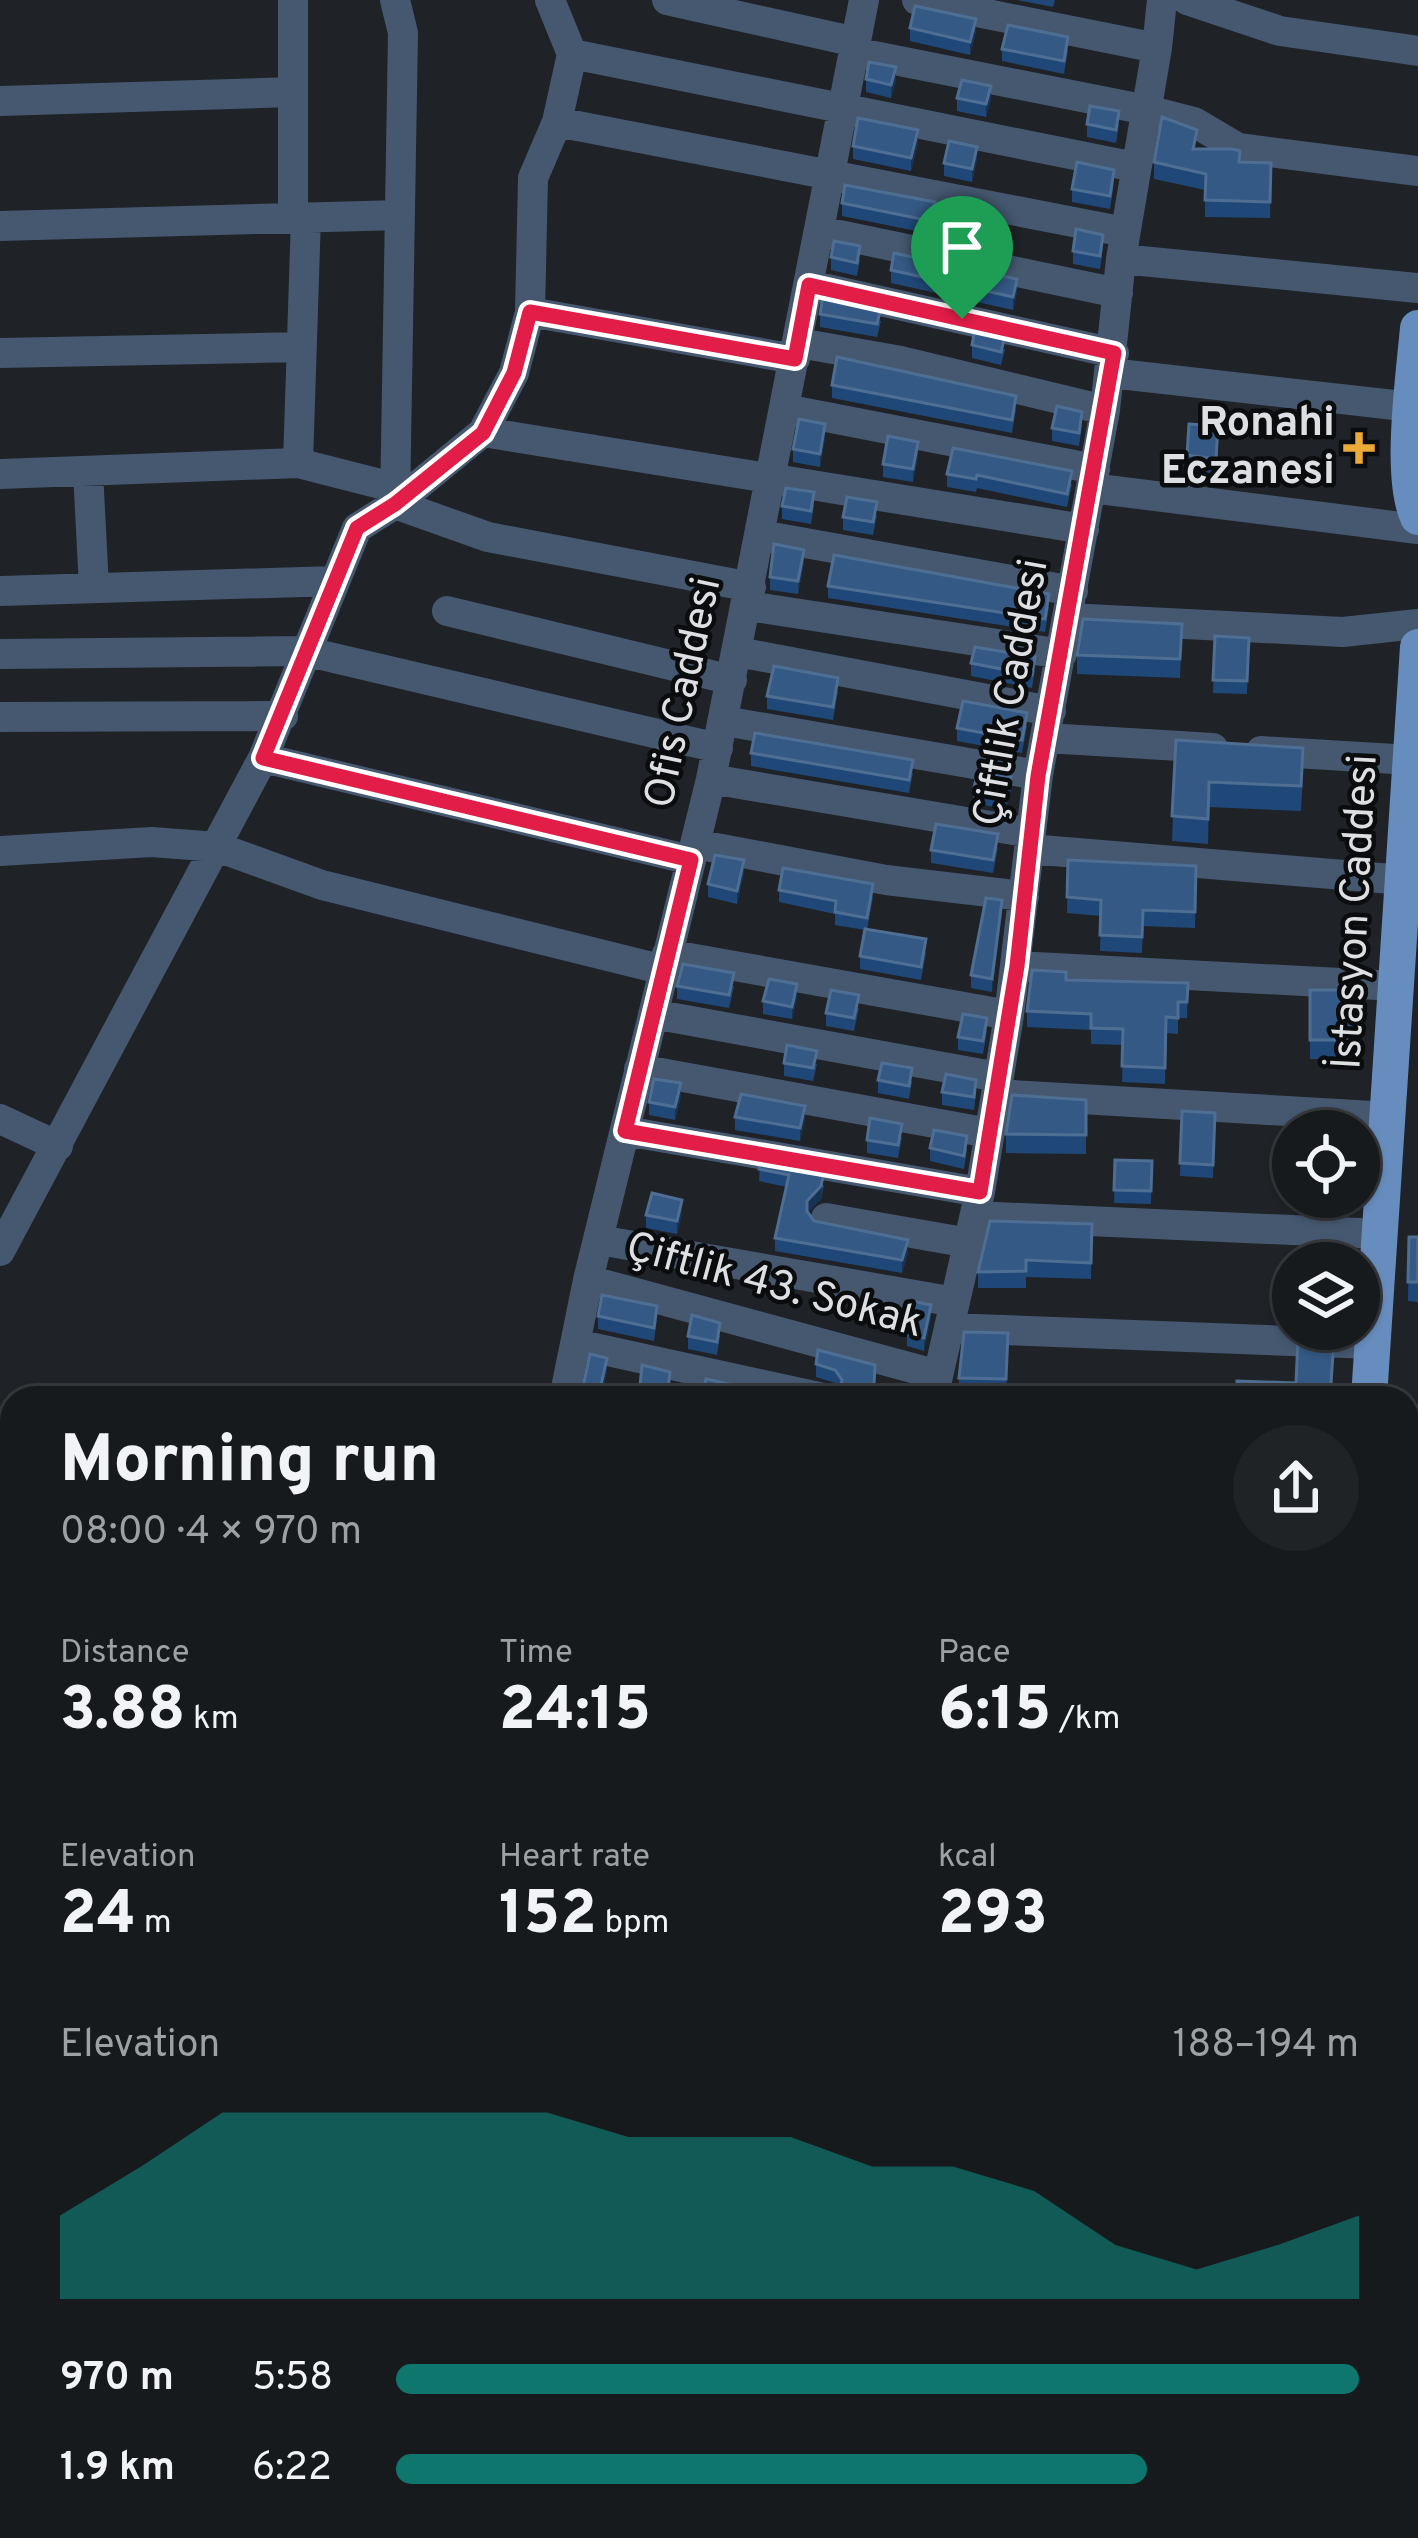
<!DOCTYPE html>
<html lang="en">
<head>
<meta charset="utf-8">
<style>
	body { margin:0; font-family:Overpass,sans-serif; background:#202326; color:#f1f3f6; height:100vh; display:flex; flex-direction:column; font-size:45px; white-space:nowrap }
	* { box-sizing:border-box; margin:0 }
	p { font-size:39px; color:#9ea1a4 }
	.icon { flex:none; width:66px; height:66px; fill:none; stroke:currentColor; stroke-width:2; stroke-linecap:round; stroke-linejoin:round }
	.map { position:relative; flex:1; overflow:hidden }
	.sheet { position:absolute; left:0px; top:1386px; width:1419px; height:1152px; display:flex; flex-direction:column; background:#171a1d; border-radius:36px 36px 0 0; box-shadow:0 3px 9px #0004,0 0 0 3px #36383b }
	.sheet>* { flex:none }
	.buttons { position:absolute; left:1272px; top:1110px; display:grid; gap:24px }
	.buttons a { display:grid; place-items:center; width:108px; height:108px; border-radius:50%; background:#171a1d; box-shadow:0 3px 9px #0004,0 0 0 3px #36383b; font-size:60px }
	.pin { position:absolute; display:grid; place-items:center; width:102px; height:102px; color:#fff; margin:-123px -51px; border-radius:50% 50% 50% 0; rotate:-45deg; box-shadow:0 0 12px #0007 }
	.pin .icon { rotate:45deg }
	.round { display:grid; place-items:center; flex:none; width:126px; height:126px; border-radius:63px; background:#202326 }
	.overview { display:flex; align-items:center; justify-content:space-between; height:204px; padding:0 60px }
	h1 { font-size:66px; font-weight:800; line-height:90px }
	.stats { display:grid; grid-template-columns:repeat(3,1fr); gap:18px; height:204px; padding:12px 60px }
	.stats div { display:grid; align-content:center }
	.stats b { font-size:60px; font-weight:800 }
	.stats small { font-size:33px; font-weight:400 }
	.stats p { font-size:33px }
	.chart { height:336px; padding:24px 60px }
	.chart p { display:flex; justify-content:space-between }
	.chart svg { width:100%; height:216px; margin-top:12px; fill:#0f766e; opacity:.7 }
	ul { padding:0 60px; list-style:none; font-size:39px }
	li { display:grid; grid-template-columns:192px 144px 1fr; align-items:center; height:90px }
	li i { height:30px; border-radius:15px; background:#0f766e }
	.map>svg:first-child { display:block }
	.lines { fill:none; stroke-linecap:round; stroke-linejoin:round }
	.stream { stroke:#000c26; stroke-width:6 }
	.minor { stroke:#455870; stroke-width:30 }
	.major { stroke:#678dbe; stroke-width:36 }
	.wall { fill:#1f4879 }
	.shaded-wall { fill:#173253 }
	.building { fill:#345984; stroke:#4e6e93; stroke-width:3 }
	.route-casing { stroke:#fff; stroke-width:24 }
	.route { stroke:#e11d48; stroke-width:15 }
	.poi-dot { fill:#eca93a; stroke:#0a0c0e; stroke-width:4.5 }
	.labels { text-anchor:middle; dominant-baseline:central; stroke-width:9; stroke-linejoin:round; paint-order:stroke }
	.poi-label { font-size:42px; font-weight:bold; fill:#dddfe2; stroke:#0a0c0e; text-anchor:end }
	.street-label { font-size:42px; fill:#dddfe2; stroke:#0a0c0e }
</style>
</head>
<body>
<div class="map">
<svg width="1418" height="2538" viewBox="0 0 1418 2538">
	<rect width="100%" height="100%" fill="#1f2227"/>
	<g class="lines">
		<!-- stream -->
		<path class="stream" d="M0,2050L12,2059
			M75,2526L80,2538"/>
		<!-- minor -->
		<path class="minor" d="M293,0V218
			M395,0L403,33L395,504L488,537L751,587
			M667,0L856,42
			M917,0L1157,48
			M1187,0L1280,31L1418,51
			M854,52L1147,110L1194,122L1238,148L1418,171
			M572,54L1135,167
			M0,101L293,92
			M557,122L1125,232
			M0,226L400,215
			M820,231L1118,293
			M1121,259L1418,288
			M809,285L1114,353
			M530,312L795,359
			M799,343L901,361L1105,410
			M0,353L301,347
			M1110,373L1412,407
			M785,409L1095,469
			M483,432L1084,529
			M298,463L306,217
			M88,472L94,587
			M0,474L298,463L396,488
			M1091,488L1418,529
			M761,535L1073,591
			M0,591L335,581
			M748,606L1062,654
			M447,611L732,680
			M1068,618L1343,632L1418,624
			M738,652L1051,711
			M0,654L304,651L718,748
			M0,717L283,716
			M724,721L1038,775
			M1046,738L1213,748
			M1261,751L1411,760
			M263,758L691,860
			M711,779L1031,833
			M695,844L886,880L1024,896
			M1029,849L1404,880
			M0,851L152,842L217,847L322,885L664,970
			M667,954L1009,1015
			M1017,966L1397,986
			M653,1014L998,1077
			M639,1069L989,1133
			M996,1094L1390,1117
			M0,1119L58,1146
			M625,1131L980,1192
			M975,1216L1381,1234
			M826,1218L969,1243
			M599,1240L955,1302
			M0,1251L263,758L357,528L395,504L483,432L514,373L530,312L533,178L557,122L572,54L550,0
			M588,1280L938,1375
			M949,1328L1372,1344
			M576,1344L823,1398
			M564,1398L588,1280L711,779L864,0
			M933,1398L980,1192L1009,1015L1038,775L1105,410L1121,259L1157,48L1162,0
			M1407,1470L1418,1472
			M0,1805L12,1807
			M273,2538L276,2526"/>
		<!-- major -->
		<path class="major" d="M1418,328C1414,375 1399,477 1418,517
			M1369,1398L1418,647
			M1301,2538L1302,2526"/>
	</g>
	<!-- wall -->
	<path class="wall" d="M1017,0H1055L1053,7Z
		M910,28L976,32L970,55L910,41Z
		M1002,49L1068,50L1064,74L1002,61Z
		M866,79L896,80L891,98L866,92Z
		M957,98L991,99L986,117L957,111Z
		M1087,124H1119L1116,143L1087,137Z
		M918,143L911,171L853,159V146Z
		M1197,149L1239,162L1271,163L1270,218L1205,217V190L1154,179V162Z
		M977,160L972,182L944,176V163Z
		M1114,183L1110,209L1072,202V189Z
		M842,203L935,215L931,234L842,216Z
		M1103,248L1100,269L1073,264V251Z
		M831,257L860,259L857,276L831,270Z
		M891,270L1017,292L1013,310L891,283Z
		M820,314L881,321L877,337L820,327Z
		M972,345L1005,349L1001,365L972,358Z
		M832,385L1016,409L1012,433L832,398Z
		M1082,425L1079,446L1052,441V428Z
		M825,437L820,467L793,462V449Z
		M953,448L1072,484L1067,507L977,488L976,492L947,487V474Z
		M1218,452L1216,484L1187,480V455Z
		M918,455L913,482L883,477V464Z
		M814,505L811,524L782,519V506Z
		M877,515L873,535L843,530V517Z
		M804,562L798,594L770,590V577Z
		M828,586L1049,607L1045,632L828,598Z
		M1182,624L1180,678L1077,674V655Z
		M1215,636L1249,638L1247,694L1213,693Z
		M971,663L1035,670L1032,688L971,676Z
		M838,691L833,720L767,709V696Z
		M1027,726L1022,753L957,741V728Z
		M1176,740L1303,773L1301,811L1209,807L1208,844L1172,841Z
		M751,753L913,773L909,793L751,766Z
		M1011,790L1006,809L973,803V791Z
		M998,847L993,873L931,863V850Z
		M1068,860L1196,866L1195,928L1143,926L1142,953L1100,951L1101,916L1067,913Z
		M744,873L737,904L708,897V884Z
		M779,890L873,897L867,930L926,952L921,980L860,969V956L865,930L835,925V914L779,902Z
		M1002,913L992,992L971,988V975Z
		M1066,980L1188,983L1187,1018H1178V1034L1166,1033L1165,1084L1122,1082L1123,1045L1091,1044V1030L1027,1027V1011Z
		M677,986H734L729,1008L677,999Z
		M1310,990H1358L1357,1059H1310Z
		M797,997L792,1019L763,1014V1001Z
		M859,1008L854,1031L826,1026V1013Z
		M987,1031L983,1054L958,1050V1037Z
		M784,1063L817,1064L813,1081L784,1076Z
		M878,1080L912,1081L909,1099L878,1093Z
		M942,1092L976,1093L974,1110L942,1105Z
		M681,1096L675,1120L649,1115V1102Z
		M1086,1100V1154L1006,1153V1134Z
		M1182,1111L1215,1113L1213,1178L1180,1176Z
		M735,1117L805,1119L800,1141L735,1130Z
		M902,1137L898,1158L867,1153V1140Z
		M930,1148L967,1149L964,1169L930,1161Z
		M1115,1160L1152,1161L1151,1204L1114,1203Z
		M760,1161L824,1185L821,1199L808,1212L814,1221L908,1253L902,1273L775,1251V1238L787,1187L759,1181Z
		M682,1213L677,1234L646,1228V1215Z
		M1092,1224L1091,1279L1026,1277V1288H978V1272Z
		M1409,1237H1418V1302L1408,1301Z
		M598,1316L657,1319L654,1341L598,1329Z
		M931,1318L924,1351L907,1346V1334Z
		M1008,1333L1006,1398H959V1378Z
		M688,1336H720L717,1355L688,1349Z
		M816,1364L875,1365L874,1398H838L840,1390L835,1383L816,1377Z
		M607,1371L601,1398H582V1391Z
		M1407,1528H1418V1650H1407Z
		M1418,1709V1775H1407V1710Z"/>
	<!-- shaded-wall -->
	<path class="shaded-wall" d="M976,19V32L970,55V42Z
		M896,67V80L891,98V85Z
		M991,86V99L986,117V104Z
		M918,130V143L911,171V158Z
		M977,147V160L972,182V169Z
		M1017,279V292L1013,310V297Z
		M825,424V437L820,467V454Z
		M918,442V455L913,482V469Z
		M804,550V562L798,594V581Z
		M1011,777V790L1006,809V796Z
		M744,860V873L737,904V891Z
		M1002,900V913L992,992V979Z
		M797,984V997L792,1019V1007Z
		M681,1083V1096L675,1120V1107Z
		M805,1106V1119L800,1141V1128Z
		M824,1172L821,1199L807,1214V1201Z
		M682,1200V1213L677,1234V1221Z
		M908,1240V1253L902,1273V1260Z
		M931,1305V1318L924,1351V1338Z
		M607,1358V1371L601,1398H599Z"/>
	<!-- building -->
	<path class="building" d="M915,6L976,19L970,42L910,28Z
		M1008,25L1068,37L1064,61L1002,49Z
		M869,62L896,67L891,85L866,79Z
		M962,80L991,86L986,104L957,98Z
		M1090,106L1119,111L1116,130L1087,124Z
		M1162,117L1197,130L1193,149H1232L1240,151L1239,162L1271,163L1270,202L1205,200L1206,174L1154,162Z
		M858,118L918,130L911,158L853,146Z
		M949,141L977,147L972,169L944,163Z
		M1077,162L1114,170L1110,196L1072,189Z
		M845,185L935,202L931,221L842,203Z
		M1076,229L1103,235L1100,256L1073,251Z
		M834,241L860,246L857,263L831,257Z
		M894,253L1017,279L1013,297L891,270Z
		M823,295L881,308L877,324L820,314Z
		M975,329L1005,336L1001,352L972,345Z
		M837,357L1016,396L1012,420L832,385Z
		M1057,406L1082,412L1079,433L1052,428Z
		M799,419L825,424L820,454L793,449Z
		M1189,424L1218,426L1216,459L1187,455Z
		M888,436L918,442L913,469L883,464Z
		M953,448L1072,471L1067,494L977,475L976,479L947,474Z
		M786,488L814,492L811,511L782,506Z
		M847,497L877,502L873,522L843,517Z
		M774,544L804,550L798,581L770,577Z
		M834,555L1049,594L1045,619L828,586Z
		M1083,619L1182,624L1180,659L1077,655Z
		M1215,636L1249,638L1247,681L1213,680Z
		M975,647L1035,657L1032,675L971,663Z
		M774,666L838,678L833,707L767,696Z
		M963,701L1027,713L1022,740L957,728Z
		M755,733L913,760L909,780L751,753Z
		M1176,740L1303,748L1301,786L1209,782L1208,819L1172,816Z
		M978,772L1011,777L1006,796L973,791Z
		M936,824L998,834L993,860L931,850Z
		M715,855L744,860L737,891L708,884Z
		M1068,860L1196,866L1195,912L1143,910L1142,937L1100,935L1101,900L1067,897Z
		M783,868L873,884L867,918L835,912L836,901L779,890Z
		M986,898L1002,900L992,979L971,975Z
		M865,929L926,939L921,967L860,956Z
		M683,964L734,973L729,995L677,986Z
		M1032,970L1066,972V980L1188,983L1187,1002H1178V1018L1166,1017L1165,1068L1122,1066L1123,1029L1091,1028V1014L1027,1011Z
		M769,979L797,984L792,1007L763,1001Z
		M831,990L859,995L854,1018L826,1013Z
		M1310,990H1358L1357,1040H1310Z
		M963,1014L987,1018L983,1041L958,1037Z
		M787,1045L817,1051L813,1068L784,1063Z
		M882,1063L912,1068L909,1086L878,1080Z
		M946,1074L976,1080L974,1097L942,1092Z
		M654,1079L681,1083L675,1107L649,1102Z
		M741,1094L805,1106L800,1128L735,1117Z
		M1012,1095L1086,1100V1135L1006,1134Z
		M1182,1111L1215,1113L1213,1165L1180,1163Z
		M870,1118L902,1124L898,1145L867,1140Z
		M934,1130L967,1136L964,1156L930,1148Z
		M1115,1160L1152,1161L1151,1191L1114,1190Z
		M760,1161L824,1172L821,1186L807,1201V1211L814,1221L908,1240L902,1260L775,1238L789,1175L759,1169Z
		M652,1193L682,1200L677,1221L646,1215Z
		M990,1221L1092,1224L1091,1263L1026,1260V1271L978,1272Z
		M1409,1237H1418V1282H1408Z
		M602,1295L657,1306L654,1328L598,1316Z
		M912,1301L931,1305L924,1338L907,1334Z
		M692,1315L720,1323L717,1342L688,1336Z
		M964,1332L1008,1333L1006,1379L959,1378Z
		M1298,1338L1334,1339L1330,1398H1237V1381L1296,1383Z
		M818,1350L875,1365L874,1385H870L867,1398H838L842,1380L835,1370L816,1364Z
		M590,1354L607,1358L599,1394L582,1391Z
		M642,1365L670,1372L667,1398L639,1397Z
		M706,1379L733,1385L730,1398H701Z
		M1407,1528H1418V1630H1407Z
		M1418,1709V1756H1407V1710Z"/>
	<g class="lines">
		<!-- route casing -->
		<g class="route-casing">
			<path id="route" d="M809,285L1114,353L1038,776L1017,966L980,1192L625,1131L691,860L263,758L357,528L395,504L483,433L514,373L530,312L795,359Z"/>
		</g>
		<!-- route -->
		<use href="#route" class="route"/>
	</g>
	<!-- markers -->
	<path class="poi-dot" d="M1353 430h12v12h12v12h-12v12h-12v-12h-12v-12h12z"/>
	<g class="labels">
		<!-- poi labels -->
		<g class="poi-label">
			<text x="1335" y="424">Ronahi<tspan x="1335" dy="48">Eczanesi</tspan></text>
		</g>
		<!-- street labels -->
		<g class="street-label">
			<text transform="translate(685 693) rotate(-78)">Ofis Caddesi</text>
			<text transform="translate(1013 693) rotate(-80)">Çiftlik Caddesi</text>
			<text transform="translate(1357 912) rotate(-87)">İstasyon Caddesi</text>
			<text transform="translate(774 1287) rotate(15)">Çiftlik 43. Sokak</text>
		</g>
	</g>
</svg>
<div class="buttons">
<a><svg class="icon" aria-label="locate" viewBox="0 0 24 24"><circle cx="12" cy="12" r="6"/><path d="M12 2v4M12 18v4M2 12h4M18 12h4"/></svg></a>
<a><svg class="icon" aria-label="layers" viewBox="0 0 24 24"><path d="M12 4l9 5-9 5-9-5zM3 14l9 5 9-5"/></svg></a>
</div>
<div class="pin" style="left:962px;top:319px;background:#1e9e55"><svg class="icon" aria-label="arrive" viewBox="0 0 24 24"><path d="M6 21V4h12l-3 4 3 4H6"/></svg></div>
<section class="sheet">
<div class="overview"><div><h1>Morning run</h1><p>08:00 · 4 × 970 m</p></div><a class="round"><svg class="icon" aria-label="share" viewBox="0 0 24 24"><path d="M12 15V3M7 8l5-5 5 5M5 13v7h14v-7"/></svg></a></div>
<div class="stats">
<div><p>Distance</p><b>3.88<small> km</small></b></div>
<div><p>Time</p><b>24:15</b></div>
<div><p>Pace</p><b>6:15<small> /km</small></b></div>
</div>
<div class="stats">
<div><p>Elevation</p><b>24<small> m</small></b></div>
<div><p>Heart rate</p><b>152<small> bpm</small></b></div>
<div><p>kcal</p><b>293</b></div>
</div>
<div class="chart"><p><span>Elevation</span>188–194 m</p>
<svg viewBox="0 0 160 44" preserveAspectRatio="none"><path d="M0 44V27L10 17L20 6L30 6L40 6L50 6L60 6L70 11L80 11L90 11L100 17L110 17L120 22L130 33L140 38L150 33L160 27V44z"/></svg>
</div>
<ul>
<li><b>970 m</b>5:58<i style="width:100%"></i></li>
<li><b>1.9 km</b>6:22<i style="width:78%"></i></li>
</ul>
</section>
</div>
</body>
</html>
